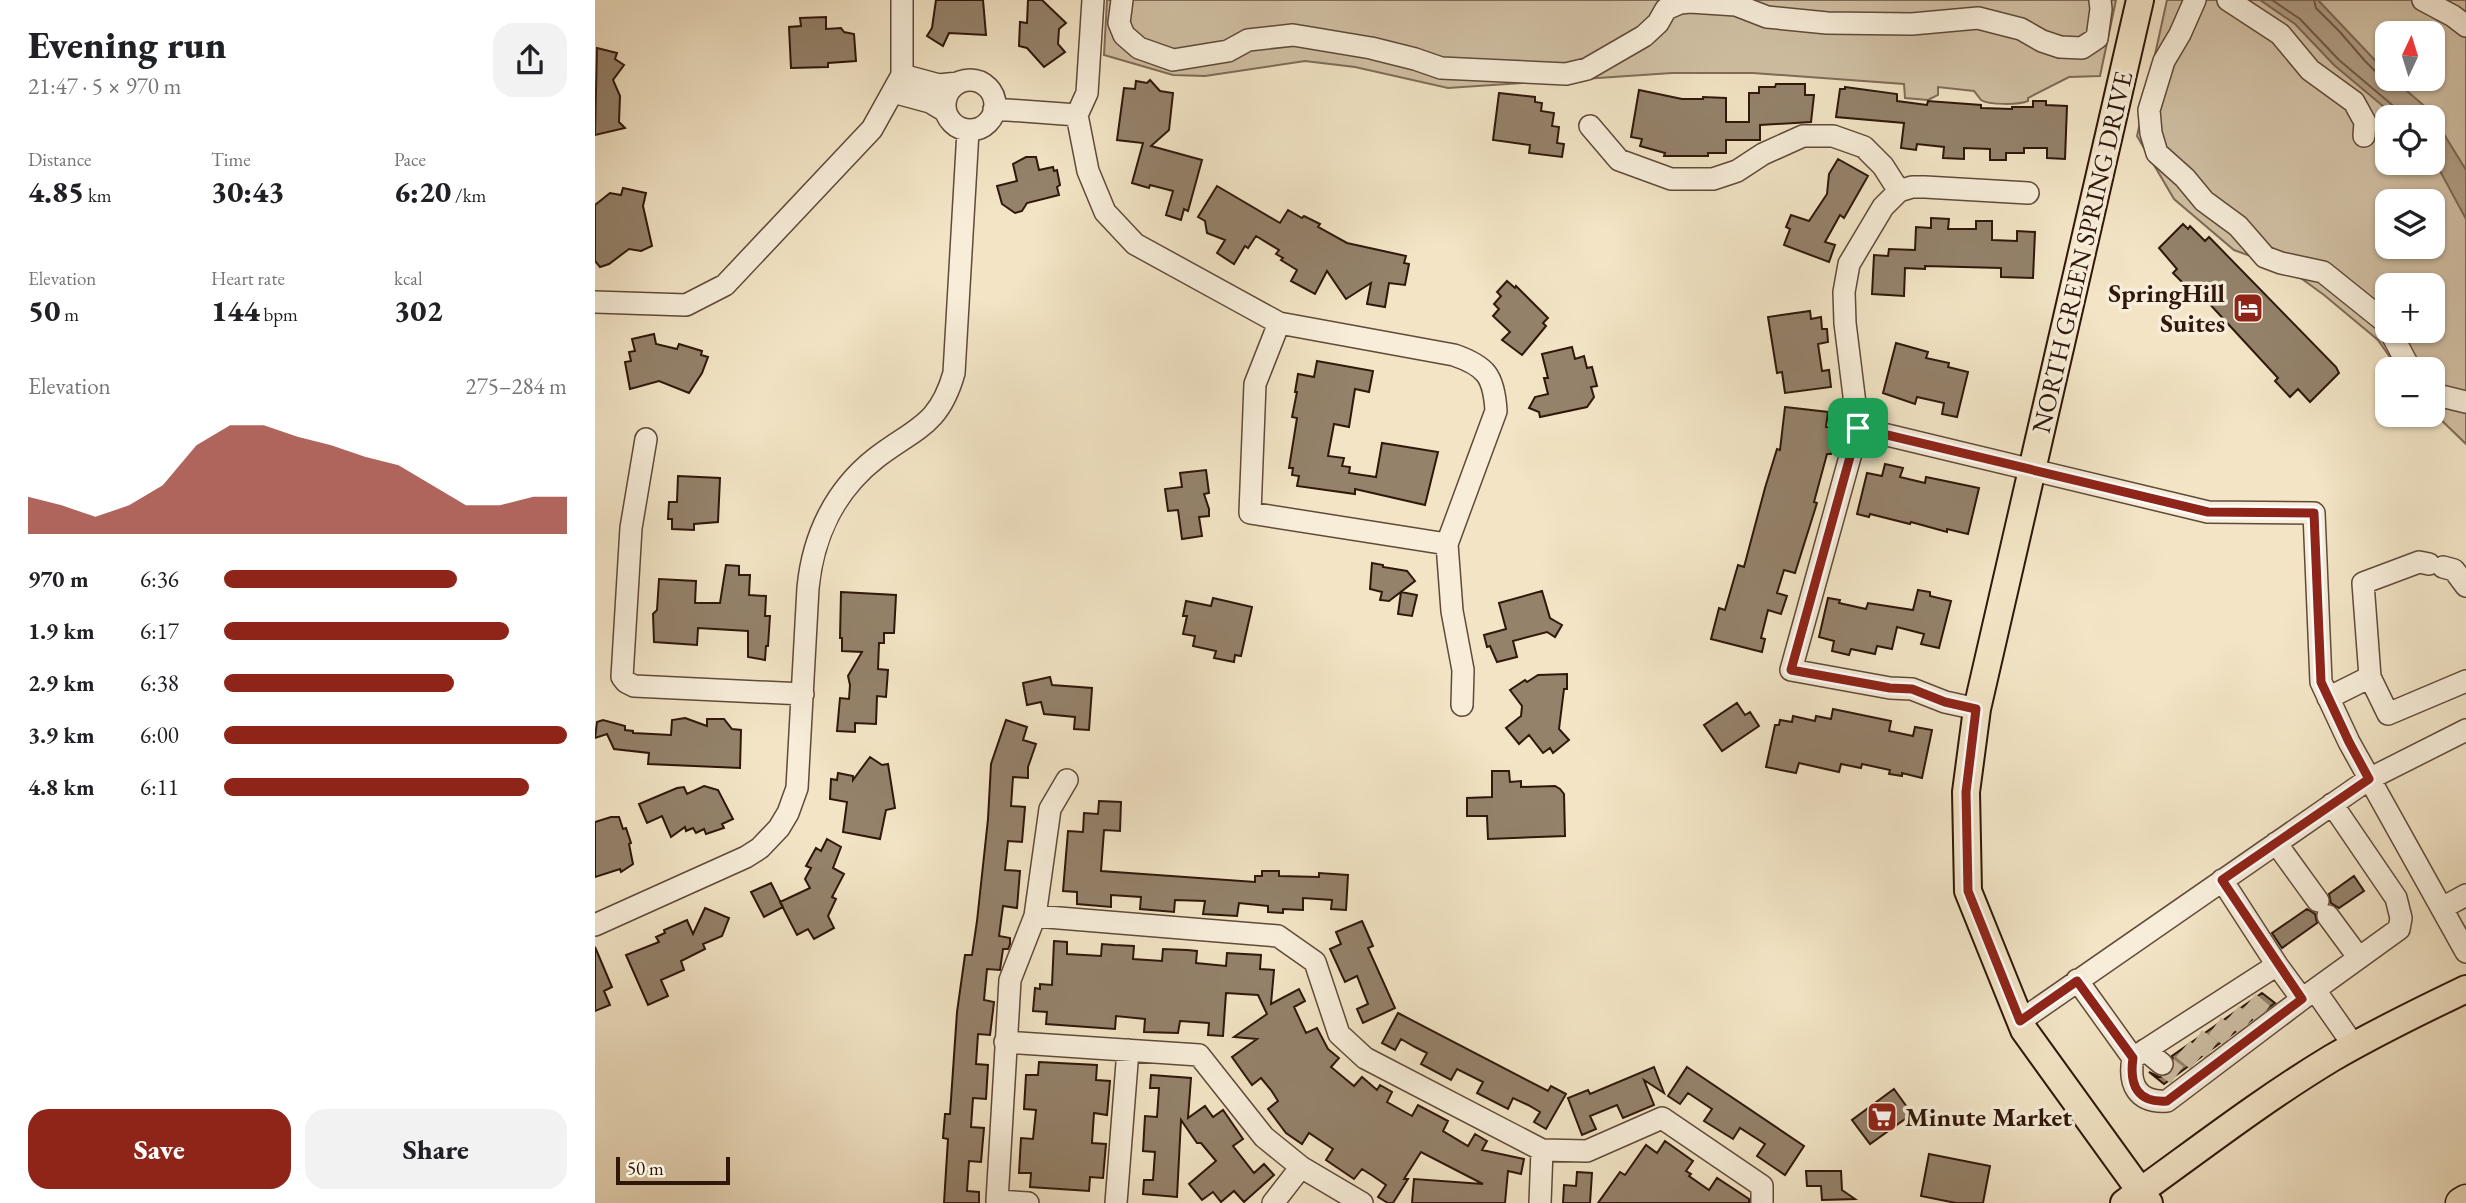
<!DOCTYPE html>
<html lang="en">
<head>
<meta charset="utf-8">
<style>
	body { margin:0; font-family:"EB Garamond",serif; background:#f2f2f2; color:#202124; height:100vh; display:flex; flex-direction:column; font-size:26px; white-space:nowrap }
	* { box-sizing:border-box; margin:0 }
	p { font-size:23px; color:#757577 }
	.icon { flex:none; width:38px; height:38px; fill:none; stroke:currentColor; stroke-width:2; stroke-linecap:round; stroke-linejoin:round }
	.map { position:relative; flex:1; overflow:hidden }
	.details { display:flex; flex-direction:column; background:#fff; width:595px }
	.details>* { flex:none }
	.needle { width:46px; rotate:4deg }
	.buttons { position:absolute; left:1780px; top:21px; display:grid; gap:14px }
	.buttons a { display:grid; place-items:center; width:70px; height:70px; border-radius:14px; background:#fff; box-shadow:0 2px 5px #0004; font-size:35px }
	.scale { position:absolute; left:21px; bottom:18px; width:114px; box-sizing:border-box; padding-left:7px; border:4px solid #2f170a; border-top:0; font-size:19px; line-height:24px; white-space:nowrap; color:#2f170a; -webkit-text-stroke:5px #f7edd9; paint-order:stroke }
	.pin { position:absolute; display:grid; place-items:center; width:60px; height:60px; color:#fff; margin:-30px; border-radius:14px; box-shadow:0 4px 10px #0006 }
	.round { display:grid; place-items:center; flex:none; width:74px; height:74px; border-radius:21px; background:#f2f2f2 }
	.summary { display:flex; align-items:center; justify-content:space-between; height:119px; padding:0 28px }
	h1 { font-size:38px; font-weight:800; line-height:52px }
	.stats { display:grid; grid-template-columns:repeat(3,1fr); gap:10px; height:119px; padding:7px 28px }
	.stats div { display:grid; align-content:center }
	.stats b { font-size:30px; font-weight:800 }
	.stats small { font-size:19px; font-weight:400 }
	.stats p { font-size:19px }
	.chart { height:196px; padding:14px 28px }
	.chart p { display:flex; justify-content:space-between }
	.chart svg { width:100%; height:126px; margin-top:7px; fill:#8f2418; opacity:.7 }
	.action { display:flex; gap:14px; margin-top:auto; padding:14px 28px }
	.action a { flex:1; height:80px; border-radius:21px; background:#8f2418; color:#fff; font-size:28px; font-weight:800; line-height:80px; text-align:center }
	.action a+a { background:#f2f2f2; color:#202124 }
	ul { padding:0 28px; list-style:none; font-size:23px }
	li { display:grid; grid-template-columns:112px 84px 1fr; align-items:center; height:52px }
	li i { height:18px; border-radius:9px; background:#8f2418 }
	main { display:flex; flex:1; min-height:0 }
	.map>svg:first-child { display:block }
	.green { fill:#d1c1a5; stroke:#806c58; stroke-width:2; fill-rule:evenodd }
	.water { fill:#b09e85; stroke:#7c6854; stroke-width:2 }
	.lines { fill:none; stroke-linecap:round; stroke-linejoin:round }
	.shore { stroke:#705a48; stroke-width:2 }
	.building { fill:#94826b; stroke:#2f170a; stroke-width:2 }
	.minor-tunnel { stroke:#cbbba0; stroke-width:21; stroke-dasharray:21 10; stroke-linecap:butt }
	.minor-casing { stroke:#604a39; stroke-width:24 }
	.major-casing { stroke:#2f170a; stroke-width:30 }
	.highway-casing { stroke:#2f170a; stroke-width:33 }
	.minor { stroke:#f7edd9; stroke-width:21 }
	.major { stroke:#f2e4c5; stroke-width:26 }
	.highway { stroke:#f2e4c5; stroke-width:30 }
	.route-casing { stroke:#fff; stroke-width:14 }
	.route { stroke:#8f2418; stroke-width:9 }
	.labels { text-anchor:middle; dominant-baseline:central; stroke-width:7; stroke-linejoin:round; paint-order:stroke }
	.street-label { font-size:26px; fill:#2f170a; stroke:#f7edd9 }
	.poi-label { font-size:26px; font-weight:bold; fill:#2f170a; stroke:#f7edd9; text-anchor:end }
</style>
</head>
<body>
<main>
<section class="details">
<div class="summary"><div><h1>Evening run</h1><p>21:47 · 5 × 970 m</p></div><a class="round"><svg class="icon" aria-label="share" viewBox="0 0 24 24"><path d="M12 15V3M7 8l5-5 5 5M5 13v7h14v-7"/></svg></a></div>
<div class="stats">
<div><p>Distance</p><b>4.85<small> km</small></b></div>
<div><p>Time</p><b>30:43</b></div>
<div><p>Pace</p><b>6:20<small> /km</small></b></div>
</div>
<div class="stats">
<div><p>Elevation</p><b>50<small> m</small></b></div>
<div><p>Heart rate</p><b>144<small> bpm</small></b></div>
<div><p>kcal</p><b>302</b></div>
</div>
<div class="chart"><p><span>Elevation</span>275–284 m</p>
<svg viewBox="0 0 160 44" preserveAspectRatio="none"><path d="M0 44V31L10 34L20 38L30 34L40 27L50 13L60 6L70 6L80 10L90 13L100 17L110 20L120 27L130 34L140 34L150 31L160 31V44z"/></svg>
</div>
<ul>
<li><b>970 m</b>6:36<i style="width:68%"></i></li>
<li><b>1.9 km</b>6:17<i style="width:83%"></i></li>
<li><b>2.9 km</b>6:38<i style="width:67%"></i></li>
<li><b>3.9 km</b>6:00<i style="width:100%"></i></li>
<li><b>4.8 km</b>6:11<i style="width:89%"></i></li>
</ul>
<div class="action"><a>Save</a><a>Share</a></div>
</section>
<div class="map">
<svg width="1871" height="1203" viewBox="0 0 1871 1203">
	<rect width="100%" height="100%" fill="#f2e4c5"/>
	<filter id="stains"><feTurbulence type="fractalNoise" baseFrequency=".00286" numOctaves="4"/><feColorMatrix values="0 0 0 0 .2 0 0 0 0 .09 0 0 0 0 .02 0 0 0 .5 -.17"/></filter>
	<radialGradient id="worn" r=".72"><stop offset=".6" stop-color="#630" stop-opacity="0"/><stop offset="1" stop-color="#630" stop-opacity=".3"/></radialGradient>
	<!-- green -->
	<path class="green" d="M512,0H1521L1505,76L1474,77L1433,98V101C1424,105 1394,105 1386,100C1386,100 1380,92 1379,91L1343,87V95L1333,100L1310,98L1309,84L1158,73H1077L853,88L760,67L710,61L610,76L578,75L509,55Z
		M1572,0H1871V444L1838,412V369H1803L1783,340L1729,295L1696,271L1639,250L1579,199L1542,136ZM1792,33H1838V79H1792ZM1792,117H1838V163H1792ZM1792,201H1838V247H1792ZM1792,285H1838V331H1792Z"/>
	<!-- water -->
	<path class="water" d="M1665,0H1723L1792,73V79H1798L1834,110L1871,170V219L1838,158V117H1801L1739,65L1700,24Z"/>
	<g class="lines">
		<!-- shore -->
		<path class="shore" d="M1677,0L1705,19L1744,60L1802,109L1804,117
			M1719,0L1721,8L1745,32L1770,61L1785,76L1792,78"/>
	</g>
	<!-- building -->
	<path class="building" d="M341,0H388L391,35L354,33L348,46L332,36L337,28Z
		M433,0H447L471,23L464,29L463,44L470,52L449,67L432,48L424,46L425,22L432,23Z
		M231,17V29L246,28L249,32L259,34L261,61L233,63V67L196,68L194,27L206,26L205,18Z
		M2,48L22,53L20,59L29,65L18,80L25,96L24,122L30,128L0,135Z
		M555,80L565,91L578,93L574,130L556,146L607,160L593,211L589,209L586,220L571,215L578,191L555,185L554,188L537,183L548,143L522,140L529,88L540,89L541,81L552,83Z
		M1181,84H1210V95H1219L1216,122L1165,125V140H1131V153H1113V156H1069L1070,153L1045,146L1047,139L1036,137L1044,90L1087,99H1108V97L1131,98V122H1154V93H1164V87H1180Z
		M1250,87L1302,94V101L1332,105L1333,101L1386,105V108L1417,109V107H1438V101H1451V105L1472,106L1470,159L1452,158V148H1429V153H1411V160H1395V149L1369,148V159L1348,158L1349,147L1322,144L1321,150L1306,148L1309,123L1241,117L1245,89H1250Z
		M904,93L940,97V102L947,103L946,111L959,113L957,126L964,127L962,143L969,144L967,157L934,153L935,145L898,140Z
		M431,157H441L444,170L458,167L459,171L462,170L465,185L462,187L464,195L432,203L427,211L420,213L407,204L402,186L422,181L418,164Z
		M1243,159L1273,176L1249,218L1245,215L1230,242L1240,245L1234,262L1189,245L1195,229L1191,227L1196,215L1214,221L1232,194L1234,174Z
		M622,186L685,223L693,210L707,218L709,216L725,224L723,227L752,243L811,256L809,263L814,264L810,285L794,283L790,307L772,304L776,283L751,299L732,271L720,294L696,281L702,270L686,260L688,258L681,254L684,250L661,236L653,248L650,246L639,264L622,253L630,240L612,233L610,221L603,217Z
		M28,188L51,193L48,206L57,246L46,251L34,249L14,264L5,267L0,261V205L15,193L26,195Z
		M1336,218L1354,219L1353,229H1381V221H1397V240L1422,241V231L1440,232L1438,278L1406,277V268L1330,266V269L1310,268L1309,296L1277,294L1279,255L1293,256L1294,249L1320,250L1321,227L1336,228Z
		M1588,224L1593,229L1595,226L1610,241L1614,237L1741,367L1744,373L1715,402L1703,389L1695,397L1680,381L1683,378L1611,300L1608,303L1578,273L1582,269L1564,248Z
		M912,281L920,288L921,286L953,318L948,323L951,326L927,355L907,340L915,332L898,316L904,309L899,304L906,296L902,292Z
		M1215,311L1216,319L1226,317L1227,329H1232L1233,342L1223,344L1227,371L1234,370L1236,387L1190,393L1187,372L1182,373L1173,317Z
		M59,334L61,344L82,349L84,344L107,351L106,355L113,357L107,373L94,393L64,381L35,389L30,362L36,361L34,352L40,351L37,339Z
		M1301,343L1333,352L1331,358L1354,363L1353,367L1373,372L1362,417L1347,414L1349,403L1322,397L1320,404L1288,393Z
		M977,347L980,359L989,356L992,368L997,367L1002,386L996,387L999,397L992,407L945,417L944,412L934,408L940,397L953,394L949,378H953L947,354Z
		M722,361L778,371L774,392L760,389L754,427L739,424L733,456L749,458L747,466L755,467L754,473L781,477L787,443L843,452L830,505L760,489V494L702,486L704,476L697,475L698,468H694L702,418L697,417L702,392H700L703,374L719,377Z
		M1190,407L1233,412L1231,427L1239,428L1236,454H1232L1219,502L1222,503L1200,573L1189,570L1182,593L1192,596L1186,614L1173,610L1166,638L1170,639L1167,652L1116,639L1124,608L1130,610L1143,565L1149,567L1170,488L1182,449L1185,450Z
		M1290,464L1308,468L1305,477L1330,483L1331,477L1384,488L1373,534L1352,529V532L1316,522L1315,524L1275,514L1274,517L1262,514L1272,473L1287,476Z
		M611,470L614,493L609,494L614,509V516L604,517L607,536L587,539L583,510L573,511L570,489L587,487L585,473Z
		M83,476L125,478L123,522L99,524V530L77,529V519H73L74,502H82Z
		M777,563L788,565V567L812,571L820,581L794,601L785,600L787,592L775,589Z
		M131,565L144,566V575H155L154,595L171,596L170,616H175L173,646H171L170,660L153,657V631L103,628L102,645L59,642L58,614L62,610L64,579L101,581L100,603H125Z
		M1323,590L1335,592V596L1356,601L1344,648L1326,644L1329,634L1302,627L1297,649L1282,646L1280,654L1256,649L1254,655L1237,651L1239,641L1224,637L1233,598L1245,600L1244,603L1271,609L1273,603L1318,610Z
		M947,591L955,618L967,625L960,637L952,632L918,641L922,657L902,662L895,646L892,647L889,635L911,629L904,603Z
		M246,592L301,595L299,633H289V643H284L283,669L293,670L291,697L282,696L281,724L260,723V732L242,731L245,698L254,699L255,685L253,676L267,652L247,651V638H245Z
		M806,592L822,595L817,616L803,614Z
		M618,598L657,607L646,656L640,655L639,662L619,658L621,651L598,646L600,636L588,634L592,616H588L591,601L616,606Z
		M972,674V689H969L964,729L974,740L958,753L955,748L948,753L934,735L924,744L911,728L926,716L927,706L915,690L930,680L932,682L943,675Z
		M455,677L457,685L497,688L494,730L479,729L480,717L449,714L446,702L432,705L428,683Z
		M1142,703L1150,715L1155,712L1164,726L1127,751L1109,725Z
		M1238,709L1296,721L1294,731L1318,736L1320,727L1337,730L1327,778L1307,773V776L1294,774L1295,770L1267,764L1266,768L1246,764L1244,772L1204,763L1201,773L1171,767L1180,725H1184L1185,720L1197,722L1198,716L1220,721L1221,716L1236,719Z
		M90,718L112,726V719H129L137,729L146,730L145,768L53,764L54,753L19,749L12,734L0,738L2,722L8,720L30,726V730L38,731V733L76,735L77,720Z
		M411,720L432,727L428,740L441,744L433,767V778L418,777L416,806L430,807L427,842L413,841L410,870L425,871L422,908L408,906L404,936L415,938V944L413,949H408L405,970L392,969L389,1000L399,1002L395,1035L383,1034L381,1064L393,1065L391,1099L378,1098L376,1127L389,1128L386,1162L374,1161L372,1191L384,1192V1203H349L353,1139L348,1138L350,1114H355L362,1012L370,955H377L382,921L393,819L396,764Z
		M275,757L287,765L293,764L300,808L291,810L285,839L248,832L252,802L235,799L236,779L242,780L243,773L258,776V780Z
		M897,771H914L915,782L926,781V787L960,786L965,789L969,794L970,836L893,839L892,816H872V798L897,797Z
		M109,786L123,790L138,819L127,824L129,828L111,834L109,829L101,833L98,828L91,831L90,827L76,837L67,816L52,823L44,804L82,788L89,787L92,794Z
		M504,801L526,802L525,831L509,830L506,871L660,882V876H667V871H684V876L724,877V873L753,875L751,910L736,909L737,900L708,898V910L688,909V913L673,912V906L644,903L642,916L608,914L610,901L580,900L579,912L545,909L546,897L516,895V907L482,904V892L468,891L473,831L488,832L489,813L503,814Z
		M16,817H24L28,829L31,828L36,843L34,844L38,864L26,872L25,869L0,877V822Z
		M232,839L246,847L238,868L249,874L237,897L241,899L233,916L239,928L219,939L213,929L202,935L185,902L215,888L210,879L216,868L211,866L221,848L226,851Z
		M1759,876L1769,891L1744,908L1736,903L1734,894Z
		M176,883L188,907L169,917L156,892Z
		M110,908L134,918L127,936L108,944L110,949L86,961L89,970L66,980L73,996L53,1005L31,955L64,942L61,937L70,933L69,930L92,920L98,934Z
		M1712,909L1720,914L1722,923L1687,948L1677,933Z
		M767,921L778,946L773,948L800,1008L768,1023L762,1009L773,1004L762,976L750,982L735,949L746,944L741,932Z
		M459,941L472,942V954L506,956L507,944L519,945L539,946L538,959L567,961L568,949L592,950L602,951L601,963L631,966L632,953L666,955L665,969L679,970L676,1004L704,989L710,1001L699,1007L711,1033L722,1028L733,1049L744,1058L736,1067L759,1086L767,1077L782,1090L785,1085L797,1092L792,1102L817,1116L823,1105L853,1121L848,1131L873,1146L880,1134L892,1141L887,1150L929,1159L926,1174L913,1171L910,1203H817L819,1179L888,1184L826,1152L809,1179H813L798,1203H793L783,1197L791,1185L778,1176L767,1169L759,1179L731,1160L738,1149L714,1133L707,1144L691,1133L673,1109L683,1101L676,1090L666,1078L657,1085L637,1057L662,1039L639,1037L672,1014L663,995L631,993L628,1036L613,1035L614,1023L585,1021L583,1033L549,1032L550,1019L521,1016L520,1029L451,1024L452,1012L438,1011L440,988L445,989V984L457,985Z
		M0,947L17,987L9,991L15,1005L0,1011Z
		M1667,993L1680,1003L1569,1084L1554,1072L1564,1077L1572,1076L1580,1067L1577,1056Z
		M803,1013L953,1091L956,1086L971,1094L951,1129L939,1122L945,1112L933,1105L918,1098L913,1109L882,1093L888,1082L862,1069L856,1080L826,1064L832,1053L820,1047L806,1039L800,1050L787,1043Z
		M444,1062L502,1065L501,1080L515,1081L512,1115L499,1113L498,1127L497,1143L511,1144L508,1178L495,1177L494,1191L435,1187L436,1173H424L426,1138L438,1139L441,1110L429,1109L431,1075H443Z
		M1059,1067L1069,1093L1049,1080L1059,1105L1028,1118L1022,1105L995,1116L1001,1129L987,1135L973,1098L993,1090L995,1094Z
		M1092,1067L1209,1146L1190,1175L1162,1156L1170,1144L1145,1128L1138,1139L1109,1121L1117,1109L1093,1093L1085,1104L1073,1096Z
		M556,1075L596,1078L593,1118L610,1106L618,1117L628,1110L648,1139L638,1146L659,1173L669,1164L679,1175L649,1202L639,1191L626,1202L618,1192L607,1200L594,1184L621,1161L606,1143H602L586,1120L582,1197L548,1194L549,1180H558L560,1152L548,1151L550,1116L562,1117L564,1088H555Z
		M1299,1089L1317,1114L1275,1144L1257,1120Z
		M1070,1141L1098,1161L1091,1171L1096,1174L1094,1176L1114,1190L1122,1178L1154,1199V1203H1003L1025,1172L1030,1175L1051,1145L1062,1153Z
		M1334,1154L1395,1166L1388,1203H1361L1326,1196Z
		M1211,1171H1246L1247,1190L1260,1199L1227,1200L1226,1186H1212Z
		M982,1172L997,1173L995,1203H968L969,1185L981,1186Z"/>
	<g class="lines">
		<!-- minor-tunnel -->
		<path class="minor-tunnel" d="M1654,1002L1668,1014
			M1637,1014L1651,1026
			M1620,1026L1635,1037
			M1601,1039L1617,1050
			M1588,1049L1602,1061
			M1567,1064L1582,1075"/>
		<!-- minor casing -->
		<g class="minor-casing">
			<path id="minor" d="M498,0L492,93L482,115L493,171L510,212L540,244L684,323L859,355C891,366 899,376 901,411L852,544L857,611L868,670L867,705
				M527,0L524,23L529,35L544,48L578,60L633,51L653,40L698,35L776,48L820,59L846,68L971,74L992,69L1049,36L1063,23L1071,9L1085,3L1095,2L1141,5L1172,17L1232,23L1317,24L1383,18L1426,29L1447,41L1465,47L1487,48L1502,38L1506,9L1505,0
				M1600,0L1585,34L1569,61L1554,110L1556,133L1562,153L1590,178L1609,201L1643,226L1670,257L1686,263L1728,272L1789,321L1792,326
				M1633,0L1685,34L1715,70L1759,102L1770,122L1769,136
				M1828,0L1858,16L1871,26
				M307,75L344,85L363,83
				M350 105a25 25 0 1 1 50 0a25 25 0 1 1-50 0Z
				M298,92L335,102L350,111
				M399,109L482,115
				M995,126L1024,160L1076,179H1118L1142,171L1168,154L1208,136H1238L1269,147L1288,166L1304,191
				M1304,191L1288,207L1254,264L1249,292L1250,323L1263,428L1196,670L1295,688L1317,689L1350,702L1382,709
				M1304,191L1317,187H1330L1433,193
				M0,302L91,305L130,285L277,129L307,75V0
				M684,323L660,384L655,513L852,544
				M1795,331L1815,369
				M1838,394L1871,402
				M1263,428L1613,512L1719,513L1726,682L1754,742L1871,952
				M51,439L36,528L27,677L31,682L39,686L208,694
				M1834,564L1824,562L1768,583L1775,677L1793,714L1871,681
				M1848,567L1859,570L1871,586
				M1733,698L1775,677
				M1681,843L1723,901
				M1847,908L1871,895
				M440,916L683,936L720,962L744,1034L770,1058L947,1150L992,1151L1067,1118L1167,1186V1203
				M1733,916L1764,958
				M0,925L151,857L165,848L184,828L193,813L202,788L213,588C218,536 240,490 281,458C320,428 344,426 359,373L373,131
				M1682,965L1707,999L1804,929L1806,918L1801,898L1737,804
				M1482,980L1538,1058L1682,965L1627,880
				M1720,990L1759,1046
				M1425,1021L1774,779L1871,730
				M410,1042L604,1055L669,1137L706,1167L767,1203
				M1550,1050L1567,1064
				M1538,1058C1533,1085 1543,1103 1572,1101L1707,999
				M433,1203L402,1201L415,980L440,916L455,809L472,780
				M521,1203L533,1050
				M678,1203L706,1167
				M945,1203L947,1150"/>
		</g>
		<!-- major casing -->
		<g class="major-casing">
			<path id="major" d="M1545,0L1382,709L1371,792L1373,891L1429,1030L1554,1203
				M1529,1203C1598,1154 1664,1102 1737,1058C1780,1033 1825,1011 1871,989"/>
		</g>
		<!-- highway casing -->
		<g class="highway-casing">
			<path id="highway" d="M1866,1203L1871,1200"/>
		</g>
		<!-- minor -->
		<use href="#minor" class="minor"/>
		<!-- major -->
		<use href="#major" class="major"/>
		<!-- highway -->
		<use href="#highway" class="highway"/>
	</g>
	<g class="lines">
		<!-- route casing -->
		<g class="route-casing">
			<path id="route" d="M1263,428L1613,512L1719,513L1726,682L1754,742L1774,779L1627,880L1707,999L1572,1101C1543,1103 1534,1086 1538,1058L1482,981L1425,1021L1373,891L1371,792L1381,709L1350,702L1317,689L1295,688L1196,670Z"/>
		</g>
		<!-- route -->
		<use href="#route" class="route"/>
	</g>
	<!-- icons -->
	<defs>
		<g id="hotel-square" transform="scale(1.575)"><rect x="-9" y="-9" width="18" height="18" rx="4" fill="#8f2418" stroke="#f7edd9"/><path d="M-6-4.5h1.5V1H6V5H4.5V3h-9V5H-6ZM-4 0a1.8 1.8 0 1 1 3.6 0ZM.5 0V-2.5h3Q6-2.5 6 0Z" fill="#fff"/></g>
		<g id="supermarket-square" transform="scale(1.575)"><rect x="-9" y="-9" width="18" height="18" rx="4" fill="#8f2418" stroke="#f7edd9"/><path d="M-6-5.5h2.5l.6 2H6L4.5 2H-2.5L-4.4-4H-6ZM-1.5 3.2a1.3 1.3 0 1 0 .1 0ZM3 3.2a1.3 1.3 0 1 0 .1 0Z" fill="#fff"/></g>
	</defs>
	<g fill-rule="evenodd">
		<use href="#hotel-square" x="1653" y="308"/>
		<use href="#supermarket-square" x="1287" y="1117"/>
	</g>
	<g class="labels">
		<!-- street labels -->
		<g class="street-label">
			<text transform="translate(1487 252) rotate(-77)">NORTH GREEN SPRING DRIVE</text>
		</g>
		<!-- poi labels -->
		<g class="poi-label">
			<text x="1630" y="293">SpringHill<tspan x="1630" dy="30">Suites</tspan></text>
			<text x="1310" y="1117" text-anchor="start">Minute Market</text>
		</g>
	</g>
	<rect width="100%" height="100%" filter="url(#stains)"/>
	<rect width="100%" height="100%" fill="url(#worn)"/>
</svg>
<div class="buttons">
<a><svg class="needle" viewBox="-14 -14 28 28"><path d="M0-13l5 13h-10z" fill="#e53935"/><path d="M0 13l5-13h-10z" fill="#757577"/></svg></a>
<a><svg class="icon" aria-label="locate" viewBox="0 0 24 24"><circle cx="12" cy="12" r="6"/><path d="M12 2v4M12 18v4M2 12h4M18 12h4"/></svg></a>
<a><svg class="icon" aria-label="layers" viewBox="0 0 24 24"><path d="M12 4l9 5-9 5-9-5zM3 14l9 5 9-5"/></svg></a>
<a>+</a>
<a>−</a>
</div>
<div class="scale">50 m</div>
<div class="pin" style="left:1263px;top:428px;background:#1e9e55"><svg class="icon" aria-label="arrive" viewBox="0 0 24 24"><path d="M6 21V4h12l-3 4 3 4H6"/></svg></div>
</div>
</main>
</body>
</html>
